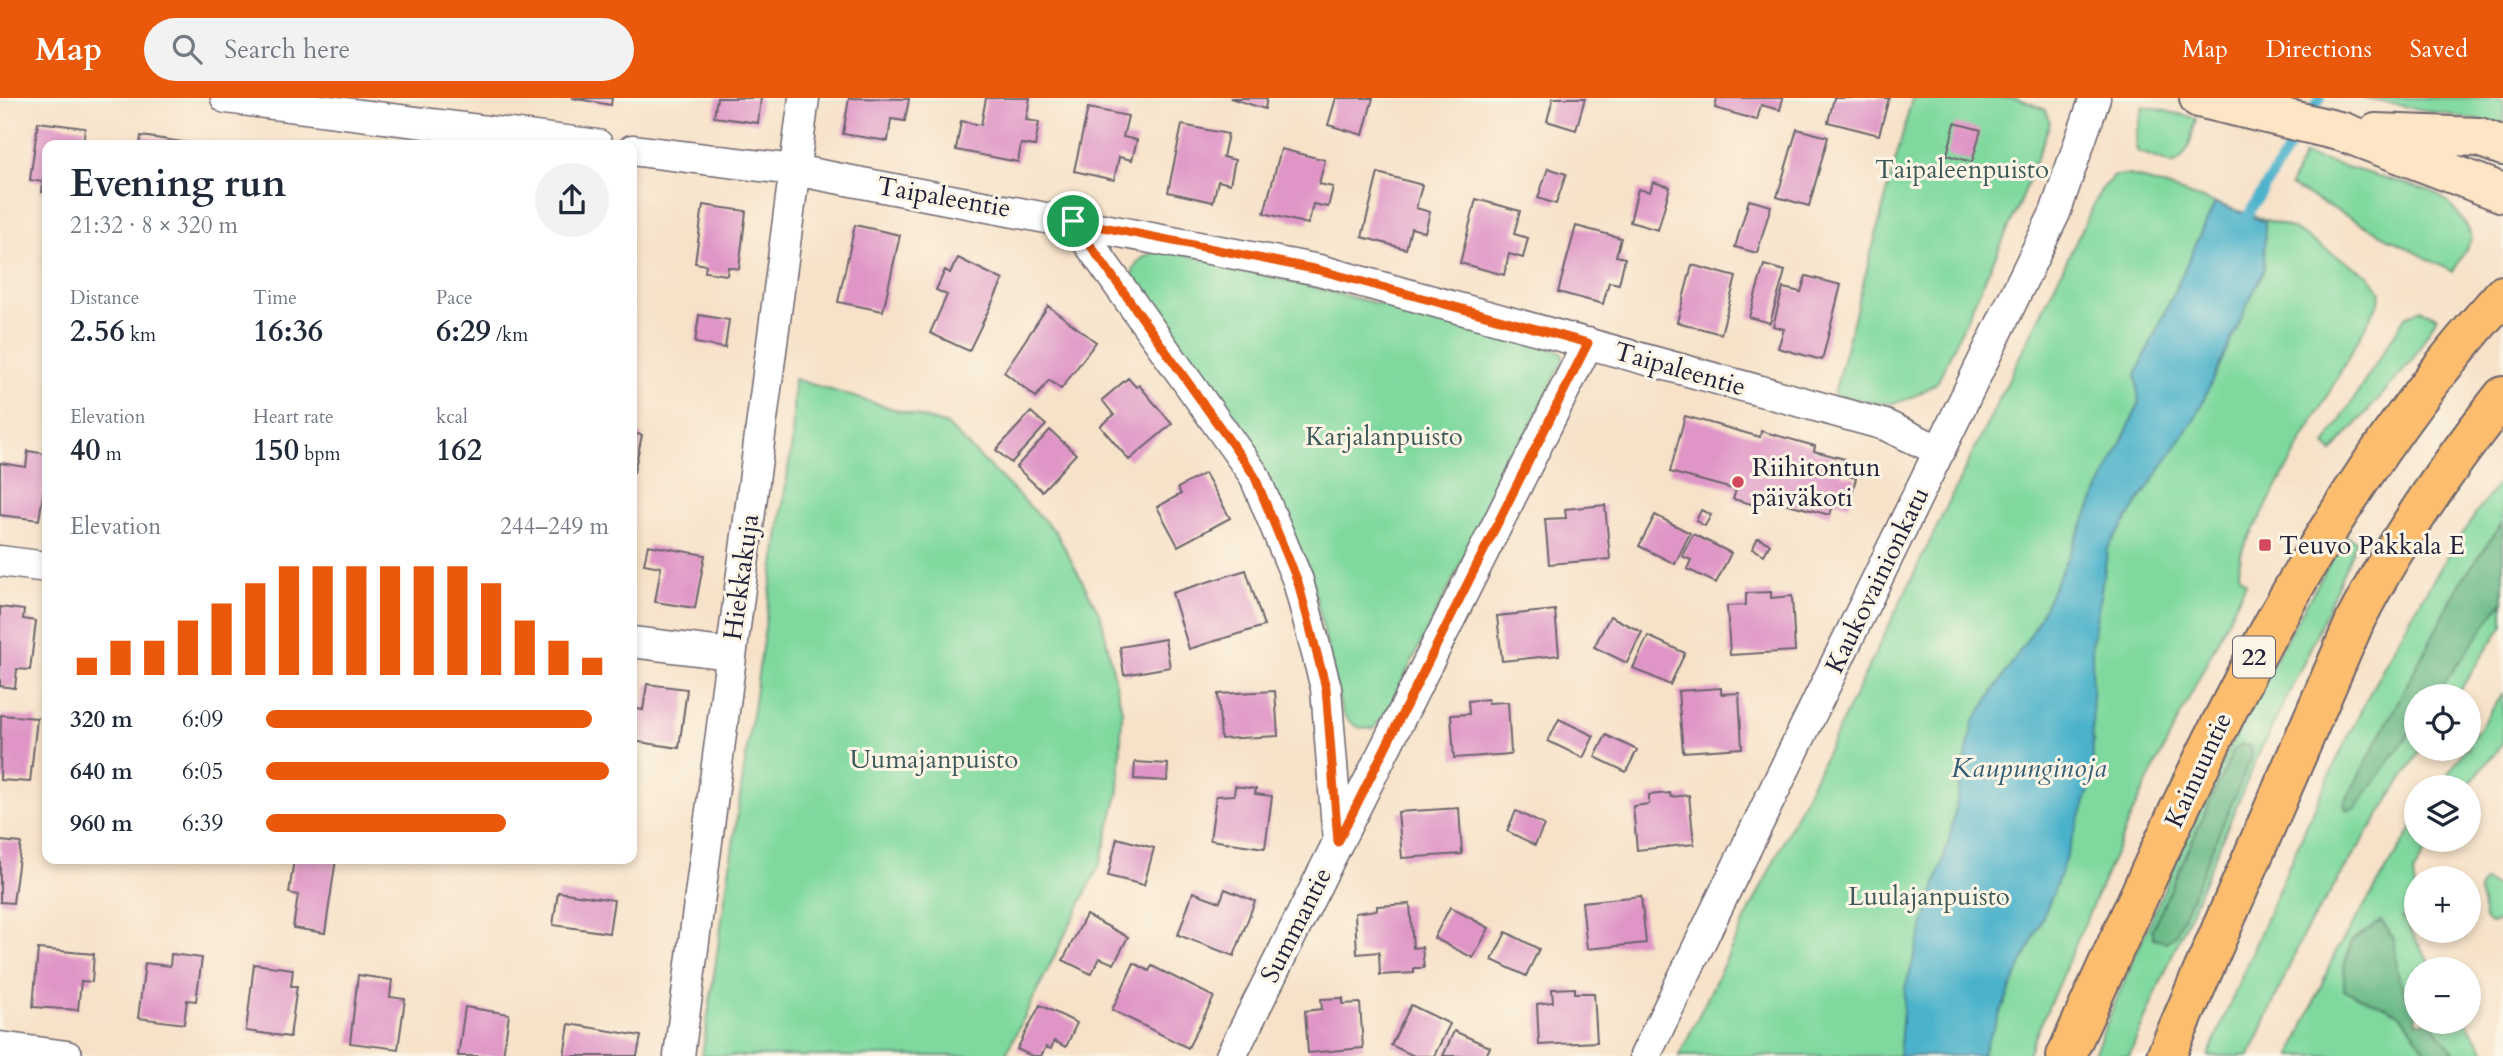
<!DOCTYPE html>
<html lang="en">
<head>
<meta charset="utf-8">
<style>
	body { margin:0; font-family:Cardo,serif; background:#f2f2f3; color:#1f2937; height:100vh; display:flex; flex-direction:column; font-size:26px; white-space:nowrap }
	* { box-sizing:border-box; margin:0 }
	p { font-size:23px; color:#747a83 }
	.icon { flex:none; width:38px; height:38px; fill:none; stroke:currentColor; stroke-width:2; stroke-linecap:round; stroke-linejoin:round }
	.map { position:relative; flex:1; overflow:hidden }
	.panel { position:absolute; left:42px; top:42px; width:595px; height:724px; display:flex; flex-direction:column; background:#fff; border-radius:14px; box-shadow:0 4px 10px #0003 }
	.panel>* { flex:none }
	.fabs { position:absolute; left:2404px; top:586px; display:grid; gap:14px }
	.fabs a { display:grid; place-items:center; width:77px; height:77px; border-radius:50%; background:#fff; box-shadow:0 4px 10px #0003; font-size:35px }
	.pin { position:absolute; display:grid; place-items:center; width:60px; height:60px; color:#fff; margin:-30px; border:4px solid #fff; border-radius:50%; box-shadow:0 2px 7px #0007 }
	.round { display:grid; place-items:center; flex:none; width:74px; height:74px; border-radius:37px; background:#f2f2f3 }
	.head { display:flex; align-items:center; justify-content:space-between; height:119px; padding:0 28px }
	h1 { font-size:38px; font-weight:600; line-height:52px }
	.metrics { display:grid; grid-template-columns:repeat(3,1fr); gap:10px; height:119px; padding:7px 28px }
	.metrics div { display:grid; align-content:center }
	.metrics b { font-size:30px; font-weight:600 }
	.metrics small { font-size:19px; font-weight:400 }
	.metrics p { font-size:19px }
	.chart { height:196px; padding:14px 28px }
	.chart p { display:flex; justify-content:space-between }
	.chart svg { width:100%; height:126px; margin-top:7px; stroke:#ea580c; stroke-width:6 }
	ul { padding:0 28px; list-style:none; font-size:23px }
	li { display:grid; grid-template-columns:112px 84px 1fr; align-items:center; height:52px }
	li i { height:18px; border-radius:9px; background:#ea580c }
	header { display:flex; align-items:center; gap:42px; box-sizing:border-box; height:98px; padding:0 35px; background:#ea580c; color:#fff }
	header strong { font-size:33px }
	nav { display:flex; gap:38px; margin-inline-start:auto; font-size:24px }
	.search { width:490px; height:63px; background:#f2f2f3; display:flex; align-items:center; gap:18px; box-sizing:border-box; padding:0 24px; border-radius:38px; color:#747a83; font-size:26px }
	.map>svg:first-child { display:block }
	.green { fill:#7fd99f; stroke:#507e6d; stroke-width:2 }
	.forest { fill:#67b986; stroke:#446e60; stroke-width:2 }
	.water { fill:#4cb2cb; stroke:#376a83; stroke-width:2 }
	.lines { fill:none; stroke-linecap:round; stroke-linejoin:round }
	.stream { stroke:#4cb2cb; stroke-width:10 }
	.building { fill:#df95c6 }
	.street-casing { stroke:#6d656d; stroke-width:33 }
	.secondary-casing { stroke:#6d656d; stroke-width:42 }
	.highway-casing { stroke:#6d656d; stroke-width:42 }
	.street { stroke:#fff; stroke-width:30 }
	.secondary { stroke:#fee5c5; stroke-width:38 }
	.highway { stroke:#fcbd6e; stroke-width:38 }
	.route-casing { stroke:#fff; stroke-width:14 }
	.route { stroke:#ea580c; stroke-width:9 }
	.poi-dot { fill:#d1495b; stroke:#fcf5e5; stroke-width:2.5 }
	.labels { text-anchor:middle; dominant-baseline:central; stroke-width:6; stroke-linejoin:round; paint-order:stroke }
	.shield { fill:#fcf5e5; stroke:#63616e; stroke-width:2 }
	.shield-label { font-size:24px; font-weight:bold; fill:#22223b }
	.park-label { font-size:26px; fill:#3e5959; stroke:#fcf5e5 }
	.street-label { font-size:26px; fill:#22223b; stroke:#fcf5e5 }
	.poi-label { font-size:26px; fill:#22223b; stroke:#fcf5e5; text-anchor:start }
	.water-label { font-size:28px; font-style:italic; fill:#335c75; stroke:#fcf5e5 }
</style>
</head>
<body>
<header>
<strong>Map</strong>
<div class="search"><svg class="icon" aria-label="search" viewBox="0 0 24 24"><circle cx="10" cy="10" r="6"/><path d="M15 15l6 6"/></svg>Search here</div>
<nav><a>Map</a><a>Directions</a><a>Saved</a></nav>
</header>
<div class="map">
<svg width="2503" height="958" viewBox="0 0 2503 958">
	<rect width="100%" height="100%" fill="#fcf5e5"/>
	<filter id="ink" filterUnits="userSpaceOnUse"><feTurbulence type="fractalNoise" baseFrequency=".0143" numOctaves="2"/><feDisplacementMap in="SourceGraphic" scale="14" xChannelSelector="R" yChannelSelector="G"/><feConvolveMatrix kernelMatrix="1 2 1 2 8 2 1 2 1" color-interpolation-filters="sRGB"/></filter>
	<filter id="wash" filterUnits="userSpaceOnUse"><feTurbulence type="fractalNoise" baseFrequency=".00686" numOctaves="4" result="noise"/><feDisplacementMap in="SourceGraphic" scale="28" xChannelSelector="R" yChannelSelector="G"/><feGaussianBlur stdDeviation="1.57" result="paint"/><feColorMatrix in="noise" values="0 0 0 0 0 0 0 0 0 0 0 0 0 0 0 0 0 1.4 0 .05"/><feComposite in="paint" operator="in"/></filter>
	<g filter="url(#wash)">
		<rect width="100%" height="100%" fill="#f7e2c9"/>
		<!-- green -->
		<path class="green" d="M1912,0H2018L2046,12L2050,25L2021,103L1938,283C1897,314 1881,307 1834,296Z
			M2361,0H2503V27Z
			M2143,8L2196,20C2192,36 2190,60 2172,66L2137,53L2135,41Z
			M2304,57L2431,93C2451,105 2464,118 2472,140L2453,174L2290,88Z
			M2130,77L2291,130L2368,177L2381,194L2379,204L2240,456L2239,476L2246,485L2136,707L2027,958H1679L2102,90L2114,78Z
			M1164,151L1561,253L1564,261L1386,615L1374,630C1358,632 1351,627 1342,614L1310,473L1252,348L1131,183C1134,162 1144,156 1164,151Z
			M2421,212L2437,219L2411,264L2332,354L2325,347L2405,219Z
			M794,281L947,327L1056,434L1101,518L1122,613L1119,692L1100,766L1005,958H702L792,345Z
			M2503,378V527L2456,598H2417V651H2421L2303,837L2250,958H2208C2293,759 2372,553 2503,378Z
			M2347,438L2357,443L2306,560L2259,655L2129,958H2093C2167,780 2244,601 2347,438Z
			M2503,596V645L2467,689H2439L2465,651H2469V645Z
			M2417,723V742H2432L2413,776L2417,806L2402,819L2434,871L2417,872V924H2466L2488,958H2291L2335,855Z
			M2485,783L2503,792V821L2491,826L2485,822L2479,791Z"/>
		<!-- forest -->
		<path class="forest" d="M2503,424V503L2435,598H2417V625L2356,710L2347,713L2344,706L2462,482Z
			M2241,646L2250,648L2252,658L2175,838L2166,844L2154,840L2152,831L2233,653Z
			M2381,823C2404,848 2390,865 2403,890C2411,906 2417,902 2417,924H2430L2457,958H2370L2426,956C2398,900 2393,916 2344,892V868L2352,842Z"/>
		<!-- water -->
		<path class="water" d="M2215,105L2265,124L2264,171L2196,318L2108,450L2092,546L2093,681L2053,796L1981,958H1899L1905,890L1949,742L1973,625L2034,531L2139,306L2136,277Z"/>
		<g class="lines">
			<!-- stream -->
			<path class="stream" d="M2309,18L2321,0
				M2241,128L2300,32"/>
		</g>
		<g id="blocks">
			<!-- building -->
			<path class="building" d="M572,0H612L611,7Z
				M717,0H761L758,25L714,19Z
				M849,0L909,1L905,23L891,21L888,43L843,36Z
				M986,0H1030L1026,22L1039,24L1035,48L1021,46L1018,64L956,52L961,23L981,27Z
				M1230,0H1267L1265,11Z
				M1336,0H1373L1363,37L1328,27Z
				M1553,0H1585L1576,32L1547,23Z
				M1717,0H1783L1780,12L1761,7L1757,22L1715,10Z
				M1834,0H1889L1879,37L1828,24Z
				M1088,10L1128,18L1123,39L1137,42L1132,62L1119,59L1114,82L1074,73Z
				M38,24L85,30L83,47H47V94H42L43,84L30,82Z
				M1955,25L1981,32L1972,64L1947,57Z
				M1182,27L1228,36L1223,59L1235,62L1230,86L1218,83L1213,104L1168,94Z
				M1797,31L1828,39L1809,108L1777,99Z
				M141,38L190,45L189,47H140Z
				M1281,51L1325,62L1319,86L1333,89L1328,109L1313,106L1308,126L1264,115Z
				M1548,70L1566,76L1556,106L1538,100Z
				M1378,75L1422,87L1416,110L1430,114L1425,134L1411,130L1406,151L1362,139Z
				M1653,84L1670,89L1658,132L1630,124L1638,91L1650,94Z
				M1476,101L1520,113L1514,136L1528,140L1523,160L1509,156L1504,177L1460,165Z
				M1749,102L1771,108L1757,155L1735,149Z
				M703,107L746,113L739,171L728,169L727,177L705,174L706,167L695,165Z
				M855,127L900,137L883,213L838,204Z
				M1576,128L1621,140L1616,158L1625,160L1619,186L1609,184L1603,206L1558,194Z
				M958,160L1003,182L969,253L930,235L947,197L936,192L945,172L950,175Z
				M1692,167L1736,179L1721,236L1677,224Z
				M1764,167L1785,173L1770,225L1749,219Z
				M1806,178L1841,187L1822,262L1778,250L1784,231L1773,228L1783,190L1801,194Z
				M1048,208L1096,244L1061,291L1049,282L1036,299L1004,274Z
				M699,217L729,222L725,250L695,245Z
				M1128,280L1136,289L1139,287L1172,326L1129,362L1100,328L1114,317L1102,302Z
				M1031,314L1046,327L1011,365L996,352Z
				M1685,318L1760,339L1761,333L1815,348L1814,353L1845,361L1841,376L1856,380L1849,407L1834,403L1830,417L1761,399L1759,408L1733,401L1736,392L1670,374Z
				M1050,332L1076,356L1042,393L1016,369Z
				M632,335L642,337L634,374L632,373Z
				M28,353L47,356V384H45L39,422L0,417V365L26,369Z
				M1205,375L1230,420L1178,448L1157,409L1181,396L1178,390Z
				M1605,407L1610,461L1549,466L1545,421L1566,420L1565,411Z
				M1701,412L1711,417L1705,428L1696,423Z
				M1655,417L1690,435L1675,466L1639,448Z
				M1693,436L1731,455L1716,485L1687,471L1691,462L1682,458Z
				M1758,440L1770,446L1764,457L1752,451Z
				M648,447L705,457L695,510L655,504L661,469L644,466Z
				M1246,472L1264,528L1189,551L1172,495Z
				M1771,494V500L1792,498L1795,553L1730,557L1727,508L1746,507V495Z
				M0,509L24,512L23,521L36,523L30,572L17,571L15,590L0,588Z
				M1555,512L1559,557L1502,563L1497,518Z
				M1610,518L1642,534L1627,565L1594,549Z
				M1648,538L1685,555L1670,587L1633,570Z
				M1165,541L1170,569L1124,577L1120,549Z
				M647,586L687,591L679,650L632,643V610L643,612Z
				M1721,590V596L1739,595L1742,650L1683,654L1678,593Z
				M1275,593L1278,638L1221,641L1218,596Z
				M1488,601V605L1508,604L1511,656L1454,660L1451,617L1469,616L1468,603Z
				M1,617L37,620L30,684L0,682Z
				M1559,621L1594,638L1583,660L1548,643Z
				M1606,637L1637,652L1626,674L1595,659Z
				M1135,664L1168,666L1167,683L1134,681Z
				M1235,688L1256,691L1255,696L1272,698L1265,750L1210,742L1216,698L1234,697Z
				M1670,695L1671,699L1689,697L1694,746L1637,752L1633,708L1649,706V697Z
				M1459,710L1462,756L1402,760L1398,714Z
				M1516,713L1544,727L1535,747L1507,733Z
				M1117,740L1154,750L1144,787L1108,778Z
				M0,743L21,745L13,805L0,804Z
				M294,761H336L325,835L293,830L298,797L289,795Z
				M1225,791L1255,803L1234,858L1178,837L1193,794L1220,804Z
				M558,794L614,802L609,835L553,827Z
				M1641,798L1646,845L1587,851L1582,804Z
				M1410,806L1413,850L1422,849L1424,870H1414V875L1380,877L1379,854L1357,856L1355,815L1377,812V808Z
				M1450,809L1489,830L1473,860L1434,840Z
				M1086,817L1128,839L1114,866L1100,860L1091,876L1063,862Z
				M1506,834L1539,851L1526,878L1492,862Z
				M38,851L94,856L92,884L81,883L78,912L33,909Z
				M171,856L202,860L196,903L187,902L184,926L138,920L145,865L170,868Z
				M1134,865L1149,873L1152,868L1214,899L1188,950L1112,912Z
				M254,866L293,871L291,888H297L290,939L246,933Z
				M358,877L392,882L390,899L405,901L398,951L350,945Z
				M1575,890V895H1594L1597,944L1539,947L1537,906L1553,904L1552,891Z
				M1343,900V906L1360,905L1363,950L1308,955L1305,913L1322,911L1321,901Z
				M1040,907L1077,925L1066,949L1054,943L1051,951L1046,949L1041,958H1032L1017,951Z
				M1411,907L1450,926L1434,958H1414L1391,947Z
				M465,909L509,916L503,958H458Z
				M569,926L641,938L637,958H564Z
				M1454,933L1490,949L1486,958H1443Z"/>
		</g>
	</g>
	<g filter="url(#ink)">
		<use href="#blocks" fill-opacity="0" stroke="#6d656d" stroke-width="2"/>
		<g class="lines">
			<!-- street casing -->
			<g class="street-casing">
				<path id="street" d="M226,0L598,47
					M632,52L794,72L1319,172L1885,327L1940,353
					M1073,123L1254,377L1298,483L1326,590L1338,743
					M0,463L47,469
					M632,544L731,556
					M0,949L67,958
					M679,958L804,0
					M1231,958L1588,245
					M1645,958L2055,115L2095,0"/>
			</g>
			<!-- secondary casing -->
			<g class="secondary-casing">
				<path id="secondary" d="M2199,0L2343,34L2503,95
					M2376,35L2479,39L2503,48"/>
			</g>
			<!-- highway casing -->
			<g class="highway-casing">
				<path id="highway" d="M2066,958C2190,687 2300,421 2503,197
					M2166,958L2356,521C2397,441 2447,369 2503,298"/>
			</g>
			<!-- street -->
			<use href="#street" class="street"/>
			<!-- secondary -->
			<use href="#secondary" class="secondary"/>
			<!-- highway -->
			<use href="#highway" class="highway"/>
		</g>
	</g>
	<g class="lines" filter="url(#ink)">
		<!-- route casing -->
		<g class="route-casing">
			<path id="route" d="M1073,123L1319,172L1588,245L1338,744L1326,590L1298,484L1254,377Z"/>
		</g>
		<!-- route -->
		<use href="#route" class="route"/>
	</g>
	<!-- markers -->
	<g class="poi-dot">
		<circle cx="1738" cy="384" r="7"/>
		<rect x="2258" y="440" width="14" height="14" rx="3.5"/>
	</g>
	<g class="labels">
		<!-- shield labels -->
		<rect class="shield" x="2233" y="538.5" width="42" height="41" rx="5"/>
		<g class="shield-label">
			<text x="2254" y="559">22</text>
		</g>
		<!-- park labels -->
		<g class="park-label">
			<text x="1962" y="71">Taipaleenpuisto</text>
			<text x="1384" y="338">Karjalanpuisto</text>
			<text x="934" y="661">Uumajanpuisto</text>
			<text x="1929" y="798">Luulajanpuisto</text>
		</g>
		<!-- street labels -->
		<g class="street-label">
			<text transform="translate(944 99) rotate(10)">Taipaleentie</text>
			<text transform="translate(1680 271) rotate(16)">Taipaleentie</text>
			<text transform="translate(741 479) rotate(-82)">Hiekkakuja</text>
			<text transform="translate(1877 482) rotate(-64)">Kaukovainionkatu</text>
			<text transform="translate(2198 672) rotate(-65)">Kainuuntie</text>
			<text transform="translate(1296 827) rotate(-63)">Summantie</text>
		</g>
		<!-- poi labels -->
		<g class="poi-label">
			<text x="1752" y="369">Riihitontun<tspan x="1752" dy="30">päiväkoti</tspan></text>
			<text x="2279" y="447">Teuvo Pakkala E</text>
		</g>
		<!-- water labels -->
		<g class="water-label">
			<text x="2029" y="670">Kaupunginoja</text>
		</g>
	</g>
</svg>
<div class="fabs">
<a><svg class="icon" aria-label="locate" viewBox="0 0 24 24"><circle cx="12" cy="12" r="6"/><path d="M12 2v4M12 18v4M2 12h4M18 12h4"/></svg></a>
<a><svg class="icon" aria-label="layers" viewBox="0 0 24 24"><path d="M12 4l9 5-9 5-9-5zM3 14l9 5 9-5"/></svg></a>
<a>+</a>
<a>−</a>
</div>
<div class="pin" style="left:1073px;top:123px;background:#1e9e55"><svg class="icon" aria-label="arrive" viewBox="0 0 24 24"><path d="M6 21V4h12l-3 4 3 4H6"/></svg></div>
<section class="panel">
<div class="head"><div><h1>Evening run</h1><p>21:32 · 8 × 320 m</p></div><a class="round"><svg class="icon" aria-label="share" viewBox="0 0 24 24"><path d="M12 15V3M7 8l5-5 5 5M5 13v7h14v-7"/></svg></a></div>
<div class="metrics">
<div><p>Distance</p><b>2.56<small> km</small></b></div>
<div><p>Time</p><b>16:36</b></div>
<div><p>Pace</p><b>6:29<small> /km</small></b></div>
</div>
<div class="metrics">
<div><p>Elevation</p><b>40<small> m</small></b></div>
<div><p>Heart rate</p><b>150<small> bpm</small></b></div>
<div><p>kcal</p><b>162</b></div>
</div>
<div class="chart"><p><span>Elevation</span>244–249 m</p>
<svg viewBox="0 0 160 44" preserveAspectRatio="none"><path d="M5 44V38M15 44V32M25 44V32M35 44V25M45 44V19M55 44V12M65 44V6M75 44V6M85 44V6M95 44V6M105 44V6M115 44V6M125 44V12M135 44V25M145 44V32M155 44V38"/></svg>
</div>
<ul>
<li><b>320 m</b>6:09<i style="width:95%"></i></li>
<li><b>640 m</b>6:05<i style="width:100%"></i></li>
<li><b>960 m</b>6:39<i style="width:70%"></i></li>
</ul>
</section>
</div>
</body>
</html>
